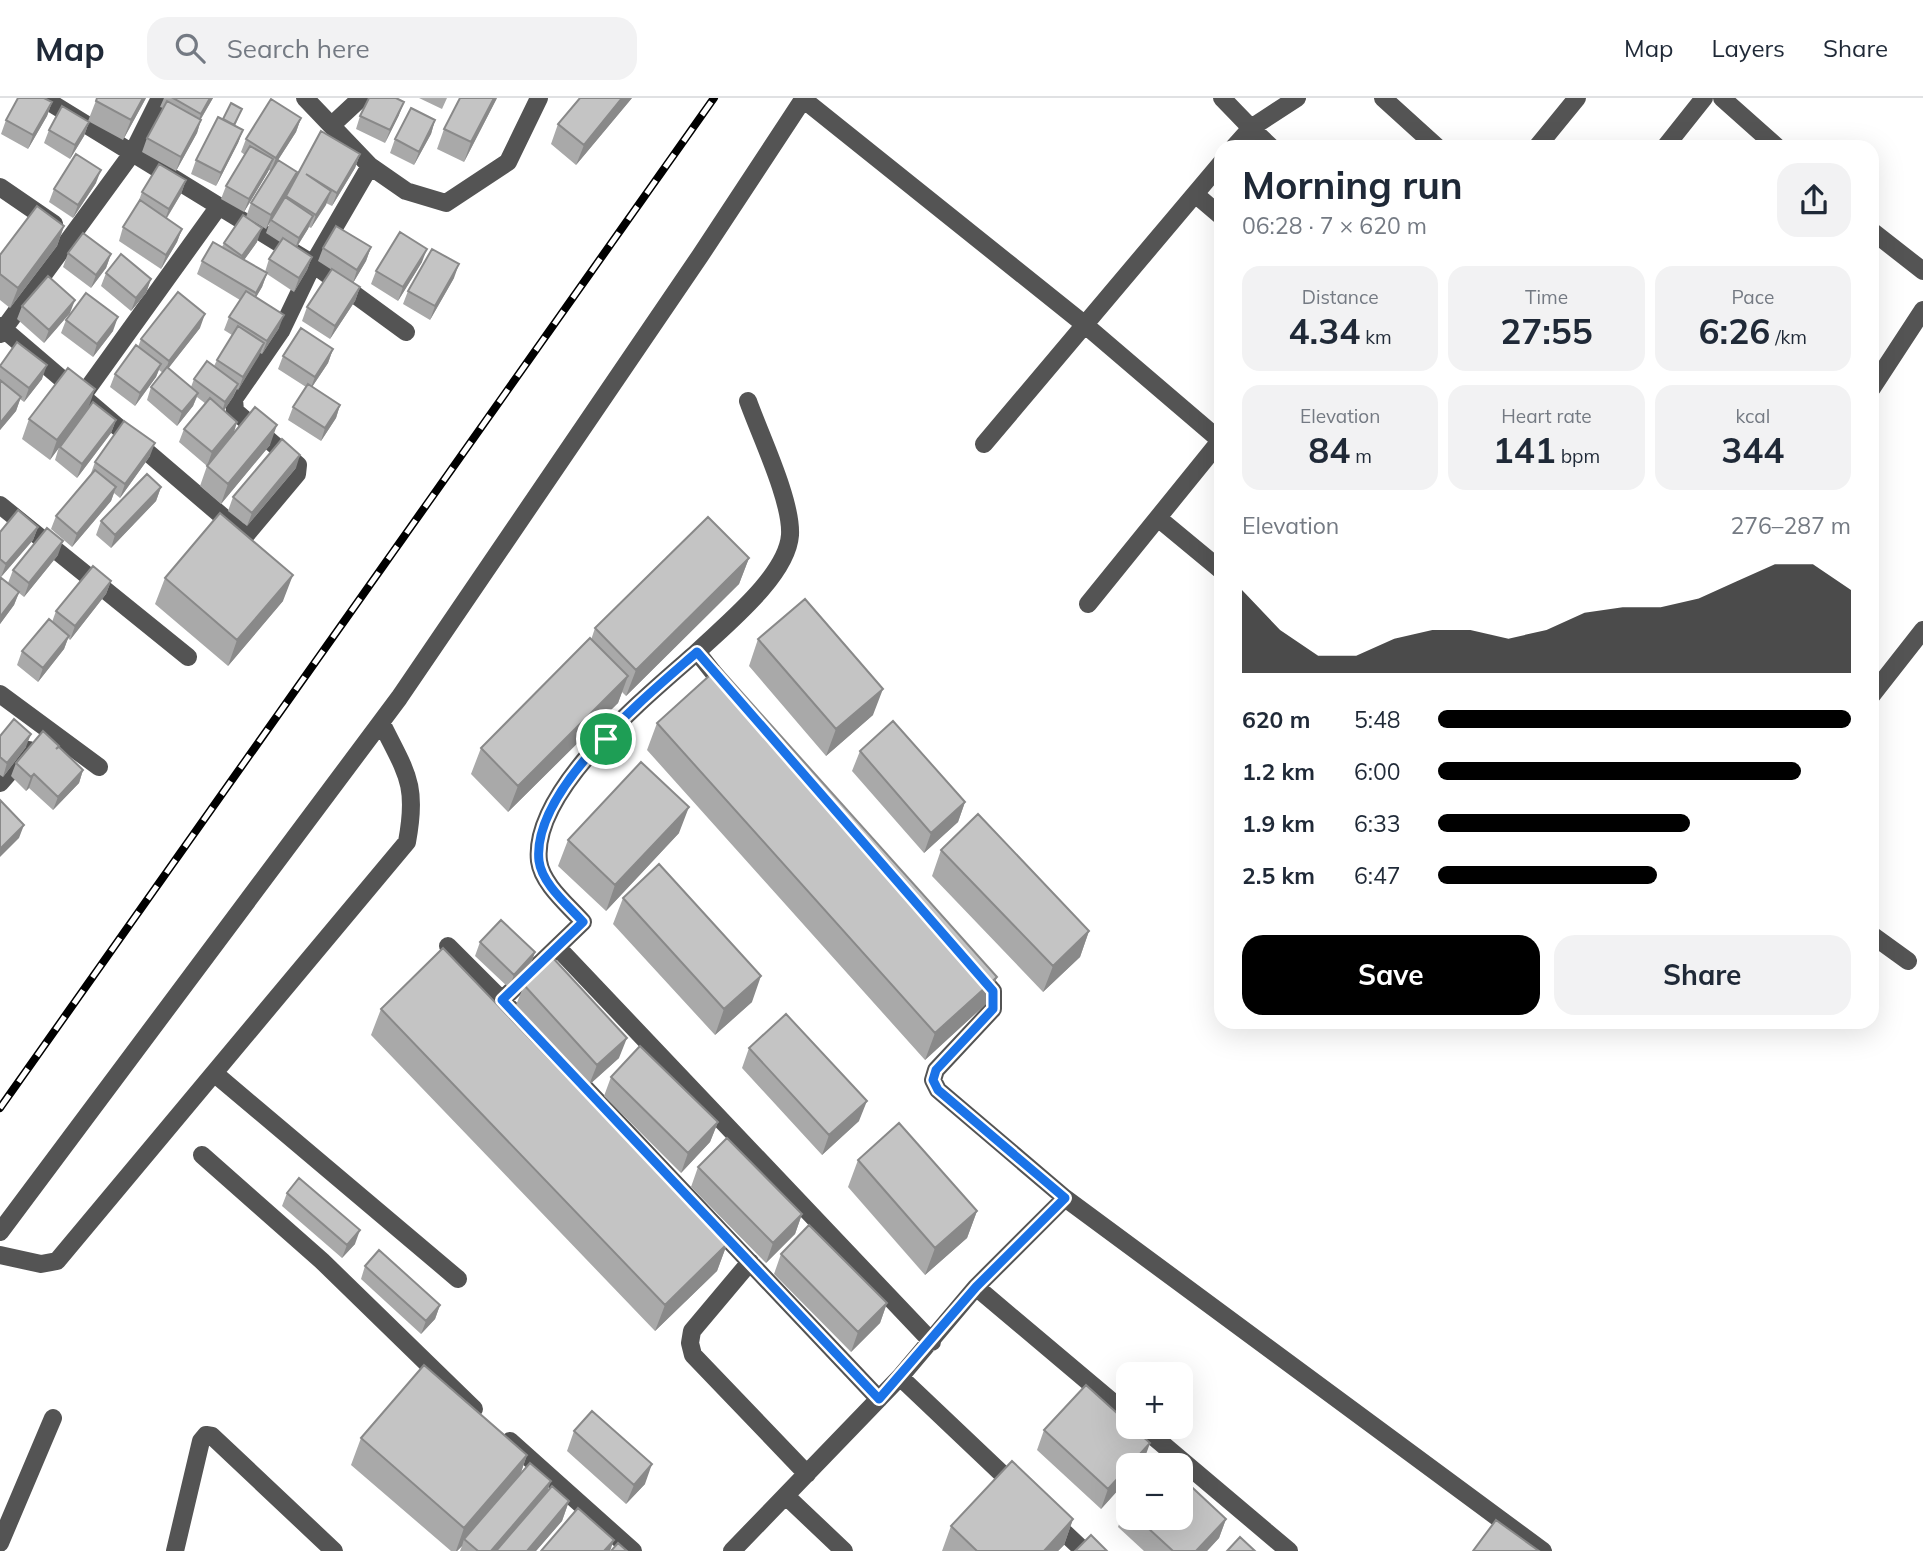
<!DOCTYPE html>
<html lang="en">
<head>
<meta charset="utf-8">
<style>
	body { margin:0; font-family:Mulish,sans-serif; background:#f2f2f3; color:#1f2937; height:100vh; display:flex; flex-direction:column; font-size:26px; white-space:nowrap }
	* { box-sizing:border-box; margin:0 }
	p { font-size:23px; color:#747a83 }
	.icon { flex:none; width:38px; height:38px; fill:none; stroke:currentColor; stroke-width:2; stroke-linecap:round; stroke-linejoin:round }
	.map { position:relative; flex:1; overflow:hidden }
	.details { position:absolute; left:1214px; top:42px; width:665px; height:889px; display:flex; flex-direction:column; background:#fff; border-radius:21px; box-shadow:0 7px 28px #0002 }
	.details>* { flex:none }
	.buttons { position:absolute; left:1116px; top:1264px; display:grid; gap:14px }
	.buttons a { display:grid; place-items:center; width:77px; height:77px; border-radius:14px; background:#fff; box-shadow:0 7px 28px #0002; font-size:35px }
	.pin { position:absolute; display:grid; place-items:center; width:60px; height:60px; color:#fff; margin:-30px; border:4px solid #fff; border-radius:50%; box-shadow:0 2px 7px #0007 }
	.round { display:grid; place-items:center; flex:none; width:74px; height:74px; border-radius:21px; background:#f2f2f3 }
	.head { display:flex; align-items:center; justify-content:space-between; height:119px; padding:0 28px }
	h1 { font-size:38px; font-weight:700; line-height:52px }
	.metrics { display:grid; grid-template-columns:repeat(3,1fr); gap:10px; height:119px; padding:7px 28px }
	.metrics div { display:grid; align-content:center; border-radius:18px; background:#f2f2f3; text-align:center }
	.metrics b { font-size:35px; font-weight:700 }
	.metrics small { font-size:19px; font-weight:400 }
	.metrics p { font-size:19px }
	.chart { height:196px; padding:14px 28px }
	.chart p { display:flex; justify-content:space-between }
	.chart svg { width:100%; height:126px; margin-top:7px; fill:#000; opacity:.7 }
	.action { display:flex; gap:14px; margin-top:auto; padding:14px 28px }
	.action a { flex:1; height:80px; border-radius:21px; background:#000; color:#fff; font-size:28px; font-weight:700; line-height:80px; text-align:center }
	.action a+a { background:#f2f2f3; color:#1f2937 }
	ul { padding:0 28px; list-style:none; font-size:23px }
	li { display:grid; grid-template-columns:112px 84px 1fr; align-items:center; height:52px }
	li i { height:18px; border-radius:9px; background:#000 }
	header { display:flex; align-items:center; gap:42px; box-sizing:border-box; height:98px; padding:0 35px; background:#fff; border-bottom:2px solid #e0e1e3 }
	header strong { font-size:33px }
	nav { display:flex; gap:38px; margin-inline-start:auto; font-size:24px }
	.search { width:490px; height:63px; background:#f2f2f3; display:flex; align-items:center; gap:18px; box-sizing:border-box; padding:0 24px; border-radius:21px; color:#747a83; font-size:26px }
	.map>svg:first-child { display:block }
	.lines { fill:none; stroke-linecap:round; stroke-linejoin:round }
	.minor { stroke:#545454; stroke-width:18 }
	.rail-casing { stroke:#000; stroke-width:8 }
	.rail { stroke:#fff; stroke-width:5; stroke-dasharray:16; stroke-linecap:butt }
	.wall { fill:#a9a9a9 }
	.shaded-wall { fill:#898989 }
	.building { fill:#c4c4c4; stroke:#898989; stroke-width:2 }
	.route-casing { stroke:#fff; stroke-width:14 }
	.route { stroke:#1a73e8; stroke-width:9 }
</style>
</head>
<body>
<header>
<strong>Map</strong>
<div class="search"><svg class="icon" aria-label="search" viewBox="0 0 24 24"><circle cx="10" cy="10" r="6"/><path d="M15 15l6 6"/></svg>Search here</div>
<nav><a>Map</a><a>Layers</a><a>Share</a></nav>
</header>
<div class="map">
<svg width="1923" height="1453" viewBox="0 0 1923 1453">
	<rect width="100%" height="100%" fill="#fff"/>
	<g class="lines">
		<!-- minor -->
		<path class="minor" d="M43,0L313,166L406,234
			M305,0L370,68L406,93L446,105L508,64L539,0
			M1222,0L1251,30L1234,49
			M1383,0L1437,49
			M1722,0L1777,49
			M803,1L1084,226L1222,344
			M333,26L361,0
			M1271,49L1251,30L1297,0
			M1537,49L1577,0
			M1665,49L1704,0
			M0,89L54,126
			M1195,96L1222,119
			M1872,133L1923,173
			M0,228L236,430
			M0,236L133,54L160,0
			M1872,290L1923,212
			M83,297L219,108
			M984,346L1222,64
			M0,407L188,559
			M1158,420L1222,473
			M245,438L297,376L298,367L235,313L234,301L281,233L313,166L370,68
			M1088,506L1220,343
			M728,593L697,554C725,527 787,478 790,437C792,403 760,337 748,303
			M0,596L99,669
			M1872,597L1923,532
			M0,685L29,652
			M1872,837L1908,863
			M448,848L502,902L879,1301
			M558,850L932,1244
			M976,874L993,893V911L936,972L933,982L938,992L1065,1100L1543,1453
			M502,902L583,824C568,807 542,786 539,763C531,692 648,597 697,554
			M214,975L458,1181
			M202,1057L322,1163L474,1311
			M0,1134L399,600L700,158L804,0
			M0,1157L41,1166L57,1163L407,744C418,685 406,675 381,624
			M750,1164L692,1233L690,1245L693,1257L807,1376
			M976,1189L1129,1318
			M900,1279L1018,1391
			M1141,1328L1289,1453
			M510,1343L633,1453
			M786,1398L844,1453
			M1051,1422L1084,1453
			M0,1445L53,1320
			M175,1453L201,1343L206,1337L212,1338L334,1453
			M732,1453L900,1279L976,1189L1065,1100"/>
		<!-- rail casing -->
		<g class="rail-casing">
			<path id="rail" d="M0,1010L714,0"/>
		</g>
		<!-- rail -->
		<use href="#rail" class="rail"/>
	</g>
	<!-- wall -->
	<path class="wall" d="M97,0H146L123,42L88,23Z
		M164,0H213L201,21L197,35L176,73L142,54L147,40L163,10L160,9Z
		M419,0H447L442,11Z
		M497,0L464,64L437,51L444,31Z
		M632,0L576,67L551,46L558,26Z
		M52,4L47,18L28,51L1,36L6,22Z
		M242,11L235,28L243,32L238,45L216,88L191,76L196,62L223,21Z
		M399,17L385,45L356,31L360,18Z
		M301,20L296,34L278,62L295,82L360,56L355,70L332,108L326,105L311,130L309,129L297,149L312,159L307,172L294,194L267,176L262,189L256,199L279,230L262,256L260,255L238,292L237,291L233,299L224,312L233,336L270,347L221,406L200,388L207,368L220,352L207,368L179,344L184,331L206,306L197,299L193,308L177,328L147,302L151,289L163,275L159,272L156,279L135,308L110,289L115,276L138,249L141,241L200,230L168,270L191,289L194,281L214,268L217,262L232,237L224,232L229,219L240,202L197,176L202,163L222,149L224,145L257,144L244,162L265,174L269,161L280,144L266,135L270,124L266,131L246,119L251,105L271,73L269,72L244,114L221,101L226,88L245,57L241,54L246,41Z
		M435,22L431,36L414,67L390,55L395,41Z
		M89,24L84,38L70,61L44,45L49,32Z
		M186,82L181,96L167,120L182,131L177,144L161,171L119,143L123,129L138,105L142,94Z
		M96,85L73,120L49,104L54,91Z
		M64,128L57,148L10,210L0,202V157Z
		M371,149L366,163L353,185L360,189L355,203L330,241L302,223L307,209L332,172L318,163L323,150Z
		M68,155L111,156L106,170L91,190L63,169Z
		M422,164L398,203L371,186L376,173Z
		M106,175L151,181L146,195L131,213L101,188Z
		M454,180L430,222L403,206L408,193Z
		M22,208L70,215L44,245L17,221Z
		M66,222L113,233L93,259L61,235Z
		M333,251L328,265L312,289L340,307L336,320L321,343L288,322L293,309L306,289L278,271L283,258Z
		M0,267L42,281L24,304L20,301L16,313L0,332Z
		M88,311L116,322L111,335L77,380L55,362L59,349L50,362L22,341L29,321Z
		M150,358L120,400L114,395L111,403L72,449L51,431L56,418L90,378L95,364Z
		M296,370L247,428L228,413L233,399Z
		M161,389L156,403L111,450L96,437L101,423Z
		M38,429L33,442L1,479L0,478V434Z
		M58,457L24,499L19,495L14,507L0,526V479L8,485L13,472Z
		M749,460L739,486L626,598L622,594L618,605L508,714L471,676L481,650L591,542L595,530Z
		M165,480L283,503L228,568L155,506Z
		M111,483L106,496L70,542L68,540L64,551L38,584L17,567L22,553L52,524L56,513Z
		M758,541L873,617L826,658L749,568Z
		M657,625L997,879L987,905L925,962L647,652Z
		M0,638L26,649L3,679L0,677Z
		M58,650L83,672L79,685L53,712L29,690L26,693L11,678L16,665Z
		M860,653L965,704L958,724L924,755L852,673Z
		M679,735L606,813L558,768L568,742Z
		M941,752L1089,833L1080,859L1043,894L932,778Z
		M623,800L752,904L715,937L613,826Z
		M480,844L535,854L530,868L509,890L475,858Z
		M524,887L619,960L589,987L516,907Z
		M381,911L727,1146L717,1173L655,1233L371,937Z
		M749,950L859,1023L822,1057L742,970Z
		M611,979L718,1024L710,1044L681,1075L604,998Z
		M858,1062L977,1113L967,1140L925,1177L848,1089Z
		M698,1069L802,1116L795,1136L766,1165L691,1089Z
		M287,1095L355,1146L342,1160L282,1108Z
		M781,1156L887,1205L880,1225L851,1254L774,1176Z
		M365,1168L440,1207L435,1221L421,1236L361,1181Z
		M1044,1332L1143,1365L1129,1367V1380L1101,1411L1037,1352Z
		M574,1333L645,1386L626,1406L567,1353Z
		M361,1340L527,1357L520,1377L569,1403L562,1423L536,1453H460L462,1448L457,1453H451L351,1367Z
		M1129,1405V1419L1226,1421L1219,1440L1207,1453H1144L1118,1429L1125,1409Z
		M1073,1421L1064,1447L1058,1453H942L951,1428Z"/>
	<!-- shaded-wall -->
	<path class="shaded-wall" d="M143,0H146L123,42L131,22Z
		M210,0H213L196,29L201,16Z
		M494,0H497L464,64L471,44Z
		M622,0H632L576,67L584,47Z
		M52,4L47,18L28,51L33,37Z
		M404,4L399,17L385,45L390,32Z
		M301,20L296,34L271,73L276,60Z
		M201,22L197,35L176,73L181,59Z
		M435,22L431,36L414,67L419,54Z
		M89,24L84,38L70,61L75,47Z
		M243,32L238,45L216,88L221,75Z
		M360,56L355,70L332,108L337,95Z
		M273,61L268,74L244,114L249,101Z
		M101,72L96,85L73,120L78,107Z
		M297,74L292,88L266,131L271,117Z
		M186,82L181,96L164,124L169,111Z
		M331,93L326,107L311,130L316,117Z
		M313,118L308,131L294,153L299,140Z
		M64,128L57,148L10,210L18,190Z
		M262,130L257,144L237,172L242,158Z
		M182,131L177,144L161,171L166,157Z
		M371,149L366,163L353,185L357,172Z
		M427,151L422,164L398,203L403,189Z
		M111,156L106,170L91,190L96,177Z
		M312,159L307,172L294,194L299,180Z
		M459,166L454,180L430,222L435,208Z
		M267,175L262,189L251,208L256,195Z
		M151,181L146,195L131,213L136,200Z
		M360,189L355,203L330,241L335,228Z
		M75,202L70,215L44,245L49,232Z
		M205,216L200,230L164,276L169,263Z
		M284,217L279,230L262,256L267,243Z
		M118,219L113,233L93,259L97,246Z
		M264,245L259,258L238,292L243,279Z
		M333,251L328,265L310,292L315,279Z
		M161,266L156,279L135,308L140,295Z
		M47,267L42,281L24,304L29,290Z
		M238,286L233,299L221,317L225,304Z
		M95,291L88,311L50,362L57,342Z
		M198,295L193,308L177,328L182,314Z
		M21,299L16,313L0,332V325Z
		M340,307L336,320L321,343L325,330Z
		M116,322L111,335L77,380L82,366Z
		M237,324L233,338L207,368L212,354Z
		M277,327L270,347L221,406L228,386Z
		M155,345L150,358L120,400L125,386Z
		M300,357L296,370L247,428L252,415Z
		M116,389L111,403L72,449L77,436Z
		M161,389L156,403L111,450L115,437Z
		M38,429L33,442L1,479L6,466Z
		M63,443L58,457L24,499L29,485Z
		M749,460L739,486L626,598L636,572Z
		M293,477L283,503L228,568L237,542Z
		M111,483L106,496L70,542L75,528Z
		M19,494L14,507L0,526V519Z
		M69,538L64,551L38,584L43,570Z
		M628,578L618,605L508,714L518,688Z
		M883,591L873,617L826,658L836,631Z
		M31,636L26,649L3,679L7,665Z
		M83,672L79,685L53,712L58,699Z
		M34,676L29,690L26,693L31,679Z
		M965,704L958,724L924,755L931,735Z
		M689,709L679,735L606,813L615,787Z
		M24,727L19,740L0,759V751Z
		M1089,833L1080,859L1043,894L1053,868Z
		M535,854L530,868L509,890L514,877Z
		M761,878L752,904L715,937L724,911Z
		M997,879L987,905L925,962L935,935Z
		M627,940L619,960L589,987L597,967Z
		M867,1003L859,1023L822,1057L829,1037Z
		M718,1024L710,1044L681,1075L688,1055Z
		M977,1113L967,1140L925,1177L935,1150Z
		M802,1116L795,1136L766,1165L773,1145Z
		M360,1132L355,1146L342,1160L347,1147Z
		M727,1146L717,1173L655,1233L665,1207Z
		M887,1205L880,1225L851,1254L858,1234Z
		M440,1207L435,1221L421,1236L426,1223Z
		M1150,1345L1143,1365L1141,1367H1130Z
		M527,1357L518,1383L464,1441L462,1448L457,1453H456L464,1430Z
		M652,1366L645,1386L626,1406L634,1387Z
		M1129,1368V1380L1101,1411L1108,1391Z
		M551,1383L544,1403L501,1453H491Z
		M569,1403L562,1423L536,1453H527Z
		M1073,1421L1064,1447L1058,1453H1044Z
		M1226,1421L1219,1440L1207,1453H1196Z
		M614,1442L610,1453H604Z"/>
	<!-- building -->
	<path class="building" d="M18,0H44L52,4L33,37L6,22Z
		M97,0H143L131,22L96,3Z
		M173,0H210L201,16Z
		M369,0H396L404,4L390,32L360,18Z
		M460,0H494L471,44L444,31Z
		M580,0H622L584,47L558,26Z
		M271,1L301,20L276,60L246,41Z
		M167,3L201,22L181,59L147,40Z
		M231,5L242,11L234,27L223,21Z
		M62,8L89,24L75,47L49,32Z
		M411,10L435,22L419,54L395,41Z
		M218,19L243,32L221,75L196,62Z
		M321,33L360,56L337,95L306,76L331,93L316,117L286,98Z
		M250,48L273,61L249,101L226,88Z
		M76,56L101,72L78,107L54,91Z
		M278,62L297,74L271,117L251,105Z
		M159,66L186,82L169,111L142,94Z
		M285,99L313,118L299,140L271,122Z
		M140,102L182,131L166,157L123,129Z
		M37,108L64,128L18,190L0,176V157Z
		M243,117L262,130L242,158L224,145Z
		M336,128L371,149L357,172L323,150Z
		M400,134L427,151L403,189L376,173Z
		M83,135L111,156L96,177L68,155Z
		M283,140L312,159L299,180L269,161Z
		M213,144L267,175L256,195L202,163Z
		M432,151L459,166L435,208L408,193Z
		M121,156L151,181L136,200L106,175Z
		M332,171L360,189L335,228L307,209Z
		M48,178L75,202L49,232L22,208Z
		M246,193L284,217L267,243L229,219Z
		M178,194L205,216L169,263L141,241Z
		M86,195L118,219L97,246L66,222Z
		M238,228L264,245L243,279L217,262Z
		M301,230L333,251L315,279L283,258Z
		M17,244L47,267L29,290L0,268Z
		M136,247L161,266L140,295L115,276Z
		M207,263L238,286L225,304L194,281Z
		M167,269L198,295L182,314L151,289Z
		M68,270L95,291L57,342L29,321Z
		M0,282L21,299L0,325Z
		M308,286L340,307L325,330L293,309Z
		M210,300L237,324L212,354L184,331Z
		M93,304L116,322L82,366L60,349Z
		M255,309L277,327L228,386L207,368Z
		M124,323L155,345L125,386L95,364Z
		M282,341L300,357L252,415L233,399Z
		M95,372L116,389L77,436L56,418Z
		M147,376L161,389L115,437L101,423Z
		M18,412L38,429L6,466L0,461V434Z
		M220,415L293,477L237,542L165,480Z
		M708,419L749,460L636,572L595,530Z
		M47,430L63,443L29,485L13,472Z
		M93,468L111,483L75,528L56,513Z
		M0,479L19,494L0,519Z
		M805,501L883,591L836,631L758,541Z
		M49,521L69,538L43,570L22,553Z
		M590,540L628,578L518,688L481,650Z
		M719,569L997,879L935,935L657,625Z
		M14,621L31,636L7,665L0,659V638Z
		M893,623L965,704L931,735L860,653Z
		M43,633L59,648L56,651L59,649L83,672L58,699L34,676L31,679L16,665Z
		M641,664L689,709L615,787L568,742Z
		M0,702L24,727L0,751Z
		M978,716L1089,833L1053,868L941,752Z
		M659,766L761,878L724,911L623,800Z
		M501,822L535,854L514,877L480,844Z
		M443,850L727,1146L665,1207L381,911Z
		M553,860L627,940L597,967L524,887Z
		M786,916L867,1003L829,1037L749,950Z
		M640,948L718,1024L688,1055L611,979Z
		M899,1025L977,1113L935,1150L858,1062Z
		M727,1040L802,1116L773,1145L698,1069Z
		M299,1080L360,1132L347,1147L287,1095Z
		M809,1127L887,1205L858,1234L781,1156Z
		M379,1152L440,1207L426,1223L365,1168Z
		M424,1267L527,1357L464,1430L361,1340Z
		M1086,1287L1129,1326V1328H1131L1150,1345L1130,1367H1129V1368L1108,1391L1044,1332Z
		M592,1313L652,1366L634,1387L574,1333Z
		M1012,1363L1073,1421L1044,1453H977L951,1428Z
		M530,1365L551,1383L491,1453H478L464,1441Z
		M1181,1379L1226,1421L1196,1453H1173L1136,1419H1181Z
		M552,1388L569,1403L527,1453H496Z
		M578,1410L614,1442L604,1453H541Z
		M1496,1422L1539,1453H1473Z
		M1091,1437L1107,1453H1075Z
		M1240,1439L1255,1453H1227Z
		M618,1445L627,1453H611Z"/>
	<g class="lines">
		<!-- route casing -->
		<g class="route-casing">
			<path id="route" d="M697,554L993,893V911L936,972L933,982L938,992L1065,1100L976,1189L879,1301L502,902L583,824C568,807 542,786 539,763C531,692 648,597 697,554Z"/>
		</g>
		<!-- route -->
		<use href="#route" class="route"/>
	</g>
</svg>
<div class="buttons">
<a>+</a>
<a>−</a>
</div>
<div class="pin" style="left:606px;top:641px;background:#1e9e55"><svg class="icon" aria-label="arrive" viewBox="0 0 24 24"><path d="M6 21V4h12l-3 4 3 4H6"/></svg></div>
<section class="details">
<div class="head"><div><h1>Morning run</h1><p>06:28 · 7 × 620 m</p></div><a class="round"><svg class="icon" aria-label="share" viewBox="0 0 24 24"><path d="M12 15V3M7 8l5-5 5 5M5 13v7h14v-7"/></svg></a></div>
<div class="metrics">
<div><p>Distance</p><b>4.34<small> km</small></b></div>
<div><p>Time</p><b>27:55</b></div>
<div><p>Pace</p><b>6:26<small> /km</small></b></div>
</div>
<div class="metrics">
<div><p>Elevation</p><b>84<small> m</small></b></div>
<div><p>Heart rate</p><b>141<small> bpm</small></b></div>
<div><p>kcal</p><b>344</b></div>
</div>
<div class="chart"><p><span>Elevation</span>276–287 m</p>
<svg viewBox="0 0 160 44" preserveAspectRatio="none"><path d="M0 44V15L10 29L20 38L30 38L40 32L50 29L60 29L70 32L80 29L90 23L100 21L110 21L120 18L130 12L140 6L150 6L160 15V44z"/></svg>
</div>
<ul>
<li><b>620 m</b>5:48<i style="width:100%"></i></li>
<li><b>1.2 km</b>6:00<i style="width:88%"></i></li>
<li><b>1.9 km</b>6:33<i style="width:61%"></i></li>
<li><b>2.5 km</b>6:47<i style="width:53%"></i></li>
</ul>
<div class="action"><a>Save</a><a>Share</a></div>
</section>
</div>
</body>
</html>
